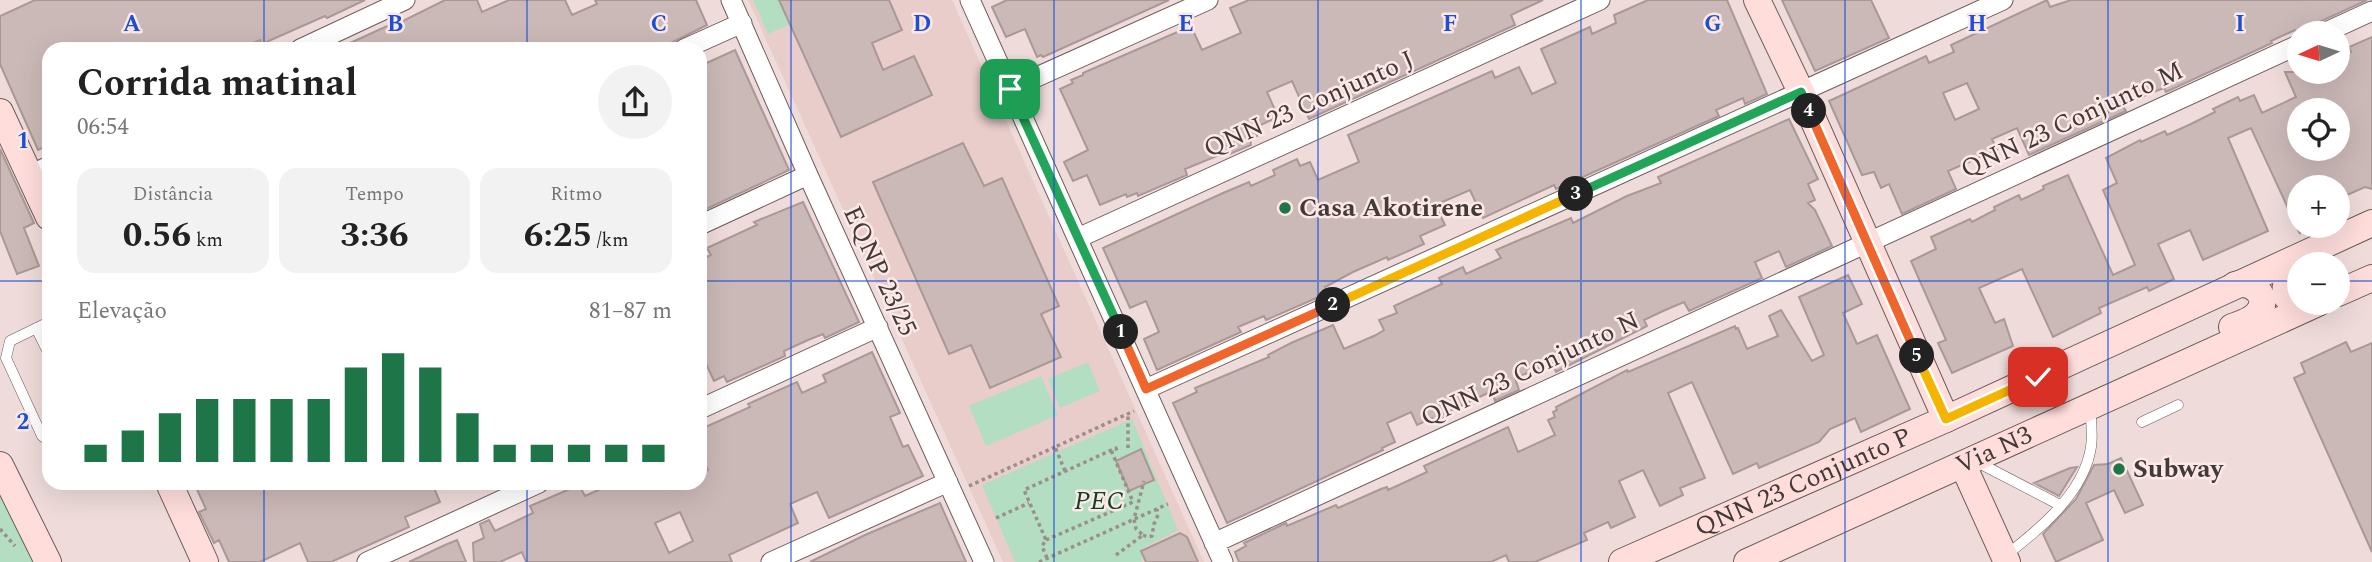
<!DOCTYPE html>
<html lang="pt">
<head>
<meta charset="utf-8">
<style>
	body { margin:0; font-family:Spectral,serif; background:#f2f2f2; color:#222; height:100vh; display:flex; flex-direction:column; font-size:26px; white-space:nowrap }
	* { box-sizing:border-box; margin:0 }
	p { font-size:23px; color:#767676 }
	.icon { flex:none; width:38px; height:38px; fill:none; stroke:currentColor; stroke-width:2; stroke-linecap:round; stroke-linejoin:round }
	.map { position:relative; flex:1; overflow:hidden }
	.panel { position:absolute; left:42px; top:42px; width:665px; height:448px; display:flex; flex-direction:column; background:#fff; border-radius:21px; box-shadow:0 7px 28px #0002 }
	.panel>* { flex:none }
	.needle { width:46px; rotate:266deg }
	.fabs { position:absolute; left:2287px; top:21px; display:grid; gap:14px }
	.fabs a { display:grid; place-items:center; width:63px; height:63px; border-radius:50%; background:#fff; box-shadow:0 7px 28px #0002; font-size:35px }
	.pin { position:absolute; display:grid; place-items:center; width:60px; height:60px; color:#fff; margin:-30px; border-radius:14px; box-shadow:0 4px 10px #0006 }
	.km { position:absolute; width:35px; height:35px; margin:-18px; border-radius:50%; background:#222; color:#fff; font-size:19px; line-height:35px; text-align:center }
	.round { display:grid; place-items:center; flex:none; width:74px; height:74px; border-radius:37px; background:#f2f2f2 }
	.headline { display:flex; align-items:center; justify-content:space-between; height:119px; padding:0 35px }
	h1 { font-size:38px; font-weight:700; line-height:52px }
	.metrics { display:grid; grid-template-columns:repeat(3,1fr); gap:10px; height:119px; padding:7px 35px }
	.metrics div { display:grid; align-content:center; border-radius:18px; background:#f2f2f2; text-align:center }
	.metrics b { font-size:35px; font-weight:700 }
	.metrics small { font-size:19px; font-weight:400 }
	.metrics p { font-size:19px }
	.chart { height:196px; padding:14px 35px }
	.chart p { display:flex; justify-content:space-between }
	.chart svg { width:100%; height:126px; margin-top:7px; stroke:#1e7548; stroke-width:6 }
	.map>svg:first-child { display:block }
	.built { fill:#e8cdca }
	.green { fill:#b3dec1 }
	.building { fill:#cbb9b7; stroke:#aa9896; stroke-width:2; fill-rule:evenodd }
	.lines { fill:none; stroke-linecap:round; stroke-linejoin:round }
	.lane-casing { stroke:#6c5c5a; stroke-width:11 }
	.street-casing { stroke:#6c5c5a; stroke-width:21 }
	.secondary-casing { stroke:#6c5c5a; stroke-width:28 }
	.path { stroke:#9b8e8c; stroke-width:3.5; stroke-dasharray:3.5 3.5; stroke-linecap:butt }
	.lane { stroke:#fff; stroke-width:10 }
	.street { stroke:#fff; stroke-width:19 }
	.secondary { stroke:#fedddb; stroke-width:26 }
	.split-1-casing { stroke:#fff; stroke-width:14 }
	.split-2-casing { stroke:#fff; stroke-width:14 }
	.split-3-casing { stroke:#fff; stroke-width:14 }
	.split-4-casing { stroke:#fff; stroke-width:14 }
	.split-5-casing { stroke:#fff; stroke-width:14 }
	.split-6-casing { stroke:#fff; stroke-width:14 }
	.split-1 { stroke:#22a559; stroke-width:9 }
	.split-2 { stroke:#f0652b; stroke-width:9 }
	.split-3 { stroke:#f5b400; stroke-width:9 }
	.split-4 { stroke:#22a559; stroke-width:9 }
	.split-5 { stroke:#f0652b; stroke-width:9 }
	.split-6 { stroke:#f5b400; stroke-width:9 }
	.grid { fill:none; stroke:#1d4ed8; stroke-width:2; stroke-opacity:0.55 }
	.poi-dot { fill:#1e7548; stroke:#fce9e7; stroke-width:2.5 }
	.labels { text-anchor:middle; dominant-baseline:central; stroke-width:5; stroke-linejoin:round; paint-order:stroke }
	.street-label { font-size:26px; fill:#413a39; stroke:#fce9e7 }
	.poi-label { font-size:26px; font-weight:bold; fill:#413a39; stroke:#fce9e7; text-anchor:start }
	.park-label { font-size:26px; font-style:italic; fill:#0d4428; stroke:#fce9e7 }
	.grid-label { font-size:23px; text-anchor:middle; font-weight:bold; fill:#1d4ed8; stroke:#fce9e7; stroke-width:5; stroke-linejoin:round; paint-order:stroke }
</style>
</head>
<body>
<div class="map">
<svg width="2372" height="562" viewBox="0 0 2372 562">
	<rect width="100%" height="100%" fill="#efdcda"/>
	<!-- built -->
	<path class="built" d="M748,0H952L1204,562H1003Z"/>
	<!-- green -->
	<path class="green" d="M753,0H844L768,34Z
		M1088,362L1100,391L1060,408L1048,379Z
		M1041,376L1058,415L986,446L969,406Z
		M1132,419L1178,530L1143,548L1142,562H1015L982,485Z
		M0,487L38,562H0Z"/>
	<!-- building -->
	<path class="building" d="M35,0H365L327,18L325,16L262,44L260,40L239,49H49V145L38,150L0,64V16Z
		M445,0H477L482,12L509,0H565L572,15L597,4L595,0H696L707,25L659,49H337L398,21L399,23Z
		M779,0H889L902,30L872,43L883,70L914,56L932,95L841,137Z
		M1007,0H1169L1043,57L1041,55L1037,57L1025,29L1006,37L992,7Z
		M1249,0H1543L1511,15L1515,25L1309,119L1292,81L1267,92L1278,117L1254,128L1257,136L1250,139L1251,145L1230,154L1229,151L1185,169L1187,175L1138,196L1137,193L1127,197L1126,194L1100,205L1087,175L1073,181L1064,162L1088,150L1060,89L1073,83L1071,80L1083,75V73L1191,26L1202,50L1241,33L1230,8Z
		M1648,0H1727L1767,94L1745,104L1743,98L1716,110L1719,116L1556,189L1554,185L1483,218L1470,190L1435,205L1445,225L1420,236L1424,244L1388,260L1387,257L1353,272L1325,287L1328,293L1266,320L1264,316L1238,327L1241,332L1157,370L1144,339L1159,332L1146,301L1130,308L1103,248L1223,193L1249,182L1251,186L1275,175L1273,170L1297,159L1300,166L1310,162L1318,180L1359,162L1348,135L1492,71L1495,78L1519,67L1532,94L1556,83L1541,49L1590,27L1592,34L1616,23L1614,15Z
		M1782,0H1871L1889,38L1815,71Z
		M2047,0L2050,7L2071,0H2367L2319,22L2312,29L2303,32H2297L2295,30L2271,41L2272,43L2166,92L2164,88L2148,94L2123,106L2126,111L2029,155L2017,128L1992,139L1997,150L1948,171L1956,189L1902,214L1889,184L1881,188L1874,172L1862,175L1829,101L1926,56L1929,63L1954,52L1951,45ZM1967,83L1979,109L1955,120L1943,93Z
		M2372,37V189L2365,187L2338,199V187H2300V234L2251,128L2228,138L2268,231L2203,260L2190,230L2158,244L2174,279L2149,291L2147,287L2099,308L2101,313L2053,337L2022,269L1979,288L1995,323L2004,319L2013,346L1952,373L1938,343L1946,340L1911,261L1936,249L1931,237L1970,219L1972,222L1995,210L1994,207L2019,195L2021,200L2044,189L2043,186L2068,175L2113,275L2135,265L2103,190L2117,183L2106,158L2140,140L2141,142L2165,131L2167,135L2191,124L2215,112L2213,109L2238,97L2240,101L2254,95L2262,113L2296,97L2285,72H2338V57L2351,52L2349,47ZM2300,110H2338V149H2300Z
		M735,50L789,170L700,212V66Z
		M1789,119L1818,179L1808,184L1815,200L1808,203L1815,210L1832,246L1786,267L1779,251L1755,262L1762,278L1689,311L1684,302L1663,311L1644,320L1647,326L1556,372L1552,363L1515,378L1519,390L1495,401L1492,391L1450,411L1451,413L1434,422L1432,418L1417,425L1411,412L1387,423L1395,442L1382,448L1383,450L1227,523L1173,403L1197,392L1195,388L1269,357L1268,355L1291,343L1333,325L1344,349L1376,335L1384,330L1379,320L1397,313L1394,306L1442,284L1439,278L1463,267L1466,274L1501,258L1496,250L1571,218L1573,223L1627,196L1661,183L1658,177Z
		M963,143L984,186L1002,178L1059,306L1041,314L1061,357L990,388L971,345L949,354L873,182Z
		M0,149L34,223L24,228L39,266L17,274L0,231Z
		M803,202L859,322L825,338L823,334L808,340L784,351L785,356L727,382L724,376L714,381L700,351V260L711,255L707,248L757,225L754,222Z
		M1848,275L1862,304L1843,313L1857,344L1877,335L1910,409L1861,432L1855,418L1830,429L1819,442L1759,468L1757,463L1733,474L1692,382L1668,393L1705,478L1680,488L1683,495L1660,506L1643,470L1619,481L1635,517L1611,528L1608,522L1584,533L1587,540L1535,562H1509L1506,555L1491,562H1239L1235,552L1246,546L1244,543L1286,523L1287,526L1336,505L1338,508L1381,489L1387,487L1388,490L1427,472L1424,466L1508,427L1518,452L1555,435L1548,420L1555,417L1553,412L1557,410L1556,407L1627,370L1628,372L1735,326L1736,329L1738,328L1747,349L1778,336L1769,316L1781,310L1812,361L1824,355L1799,297Z
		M2346,342L2351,352L2372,343V552L2294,378L2305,373L2301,363Z
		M872,352L900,413L890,417L903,447L908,445L923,476L829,518L817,492L790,504L798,523L729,555L732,562H526L522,552L500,562H474L473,543L484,538L480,524L489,520L495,531L533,513L530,506L579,485L585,496L614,483H700V474L708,470L700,451V438L704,437L701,429L750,407L748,404L797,382L802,393L826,382L823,375ZM680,512L693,541L669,553L655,523Z
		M1141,449L1154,480L1129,491L1116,461Z
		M2121,458L2143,505L2125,513L2114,490L2086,503L2103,540L2056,562L2043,534L2076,499L2094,465L2108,464Z
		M2077,467L2059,496L2034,483L2070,468Z
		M194,483H432L440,502L405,517L409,527L331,562H308L300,543L260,562H229L219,540L214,543L199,512L206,509Z
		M940,503L966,562H810L865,535Z
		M1180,533L1187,537L1198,562H1146L1141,551Z
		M457,540L466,562H409L445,545Z"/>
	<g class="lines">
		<!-- lane casing -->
		<g class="lane-casing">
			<path id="lane" d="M49,322L10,341L6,358L42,436L49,441
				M36,328L49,354
				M2142,422L2178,405
				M1977,462L2060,505
				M2005,556C2040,529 2084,493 2091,447C2093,434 2091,421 2090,408"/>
		</g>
		<!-- street casing -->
		<g class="street-casing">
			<path id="street" d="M731,0L808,175L984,562
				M970,0L1223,562
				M2324,33L2372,11
				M300,49L405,0
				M684,49L742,23
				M1010,89L1208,0
				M30,175L49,166
				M700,225L808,175
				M1078,238L1600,0
				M1146,389L2003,0
				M700,409L878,327
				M1214,543L2300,44
				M367,562L539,483
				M771,562L948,482"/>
		</g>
		<!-- secondary casing -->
		<g class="secondary-casing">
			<g id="secondary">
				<path d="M1757,0L1801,92L1946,419"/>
				<path d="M0,112L49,217"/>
				<path d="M2300,271C2288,275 2284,284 2286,296L2295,306L2308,307"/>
				<path d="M2338,293L2372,278"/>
				<path d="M2232,327C2240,324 2251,321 2257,314C2272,298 2253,280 2235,285"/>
				<path d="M0,465L48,562"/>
				<path d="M1963,465L2007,562"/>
				<path d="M169,483L205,562"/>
				<path id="s1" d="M1622,562L1946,419L2372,223"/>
				<path id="s2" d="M1747,562L2318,303"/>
			</g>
		</g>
		<!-- path -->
		<path class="path" d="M1128,448V415
			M1065,471L1055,447L1134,411
			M969,486L1055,447
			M996,518L1029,503
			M0,529L15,546
			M1143,535L1148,537L1152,536L1154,524L1158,515L1157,509
			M1046,540L1133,502L1111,450
			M1116,555L1143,535L1136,529L1134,519L1144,481
			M1047,558L1042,546L1046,540L1024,490L1116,448L1117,452
			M1039,562L1168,504"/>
		<!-- lane -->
		<use href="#lane" class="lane"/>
		<!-- street -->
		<use href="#street" class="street"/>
		<!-- secondary -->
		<use href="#secondary" class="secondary"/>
	</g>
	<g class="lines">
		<!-- split-1 casing -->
		<g class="split-1-casing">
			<path id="split-1" d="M1010,89L1121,332"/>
		</g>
		<!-- split-2 casing -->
		<g class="split-2-casing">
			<path id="split-2" d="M1121,332L1146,389L1333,305"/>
		</g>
		<!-- split-3 casing -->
		<g class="split-3-casing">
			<path id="split-3" d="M1333,305L1576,194"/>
		</g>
		<!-- split-4 casing -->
		<g class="split-4-casing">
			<path id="split-4" d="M1576,194L1801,92L1809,111"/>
		</g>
		<!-- split-5 casing -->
		<g class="split-5-casing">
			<path id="split-5" d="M1809,111L1917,356"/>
		</g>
		<!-- split-6 casing -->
		<g class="split-6-casing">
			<path id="split-6" d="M1917,356L1946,419L2038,377"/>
		</g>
		<!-- split-1 -->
		<use href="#split-1" class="split-1"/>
		<!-- split-2 -->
		<use href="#split-2" class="split-2"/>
		<!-- split-3 -->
		<use href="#split-3" class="split-3"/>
		<!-- split-4 -->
		<use href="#split-4" class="split-4"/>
		<!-- split-5 -->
		<use href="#split-5" class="split-5"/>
		<!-- split-6 -->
		<use href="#split-6" class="split-6"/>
	</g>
	<!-- grid -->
	<path class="grid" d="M264,0V49M527,0V49M791,0V562M1054,0V562M1318,0V562M1581,0V562M1845,0V562M2108,0V562M0,281H49M700,281H2300M2338,281H2372M264,483V562M527,483V562"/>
	<!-- markers -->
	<g class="poi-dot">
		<circle cx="1285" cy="208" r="7"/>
		<circle cx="2119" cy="469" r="7"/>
	</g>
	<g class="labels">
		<!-- street labels -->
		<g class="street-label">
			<text transform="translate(1309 104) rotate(-24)">QNN 23 Conjunto J</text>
			<text transform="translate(2072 120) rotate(-25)">QNN 23 Conjunto M</text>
			<text transform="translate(880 271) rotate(65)">EQNP 23/25</text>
			<text transform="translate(1530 369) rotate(-25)">QNN 23 Conjunto N</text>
			<text stroke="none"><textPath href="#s2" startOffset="271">Via N3</textPath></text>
			<text stroke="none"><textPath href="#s1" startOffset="198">QNN 23 Conjunto P</textPath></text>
		</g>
		<!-- poi labels -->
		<g class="poi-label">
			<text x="1299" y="208">Casa Akotirene</text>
			<text x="2133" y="469">Subway</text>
		</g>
		<!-- park labels -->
		<g class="park-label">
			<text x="1099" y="501">PEC</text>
		</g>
	</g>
	<g class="grid-label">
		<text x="132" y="31">A</text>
		<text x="395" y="31">B</text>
		<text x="659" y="31">C</text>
		<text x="922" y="31">D</text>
		<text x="1186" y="31">E</text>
		<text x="1450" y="31">F</text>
		<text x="1713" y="31">G</text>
		<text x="1977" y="31">H</text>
		<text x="2240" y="31">I</text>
		<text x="23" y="148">1</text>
		<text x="23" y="429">2</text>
	</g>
</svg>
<div class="fabs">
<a><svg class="needle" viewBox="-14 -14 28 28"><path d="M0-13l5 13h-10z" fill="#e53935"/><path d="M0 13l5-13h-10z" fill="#767676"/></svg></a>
<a><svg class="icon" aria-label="locate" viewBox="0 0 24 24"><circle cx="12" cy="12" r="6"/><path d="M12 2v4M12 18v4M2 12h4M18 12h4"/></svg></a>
<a>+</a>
<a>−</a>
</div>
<div class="pin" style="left:1010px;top:89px;background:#1e9e55"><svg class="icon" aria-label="arrive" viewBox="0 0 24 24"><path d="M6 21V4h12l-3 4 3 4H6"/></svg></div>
<div class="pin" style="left:2038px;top:377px;background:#d93025"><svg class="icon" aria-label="check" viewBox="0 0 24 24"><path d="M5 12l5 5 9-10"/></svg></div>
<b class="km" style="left:1121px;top:332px">1</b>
<b class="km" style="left:1333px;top:305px">2</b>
<b class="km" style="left:1576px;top:194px">3</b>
<b class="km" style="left:1809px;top:111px">4</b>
<b class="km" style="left:1917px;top:356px">5</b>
<section class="panel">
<div class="headline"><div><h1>Corrida matinal</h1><p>06:54</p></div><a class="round"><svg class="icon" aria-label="share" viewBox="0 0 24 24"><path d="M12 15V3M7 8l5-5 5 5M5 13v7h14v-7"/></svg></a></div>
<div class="metrics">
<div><p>Distância</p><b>0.56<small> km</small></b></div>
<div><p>Tempo</p><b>3:36</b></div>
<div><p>Ritmo</p><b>6:25<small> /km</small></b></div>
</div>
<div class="chart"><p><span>Elevação</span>81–87 m</p>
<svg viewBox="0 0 160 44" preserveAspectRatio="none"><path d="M5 44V38M15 44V33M25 44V27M35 44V22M45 44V22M55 44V22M65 44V22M75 44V11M85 44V6M95 44V11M105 44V27M115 44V38M125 44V38M135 44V38M145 44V38M155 44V38"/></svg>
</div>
</section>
</div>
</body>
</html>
